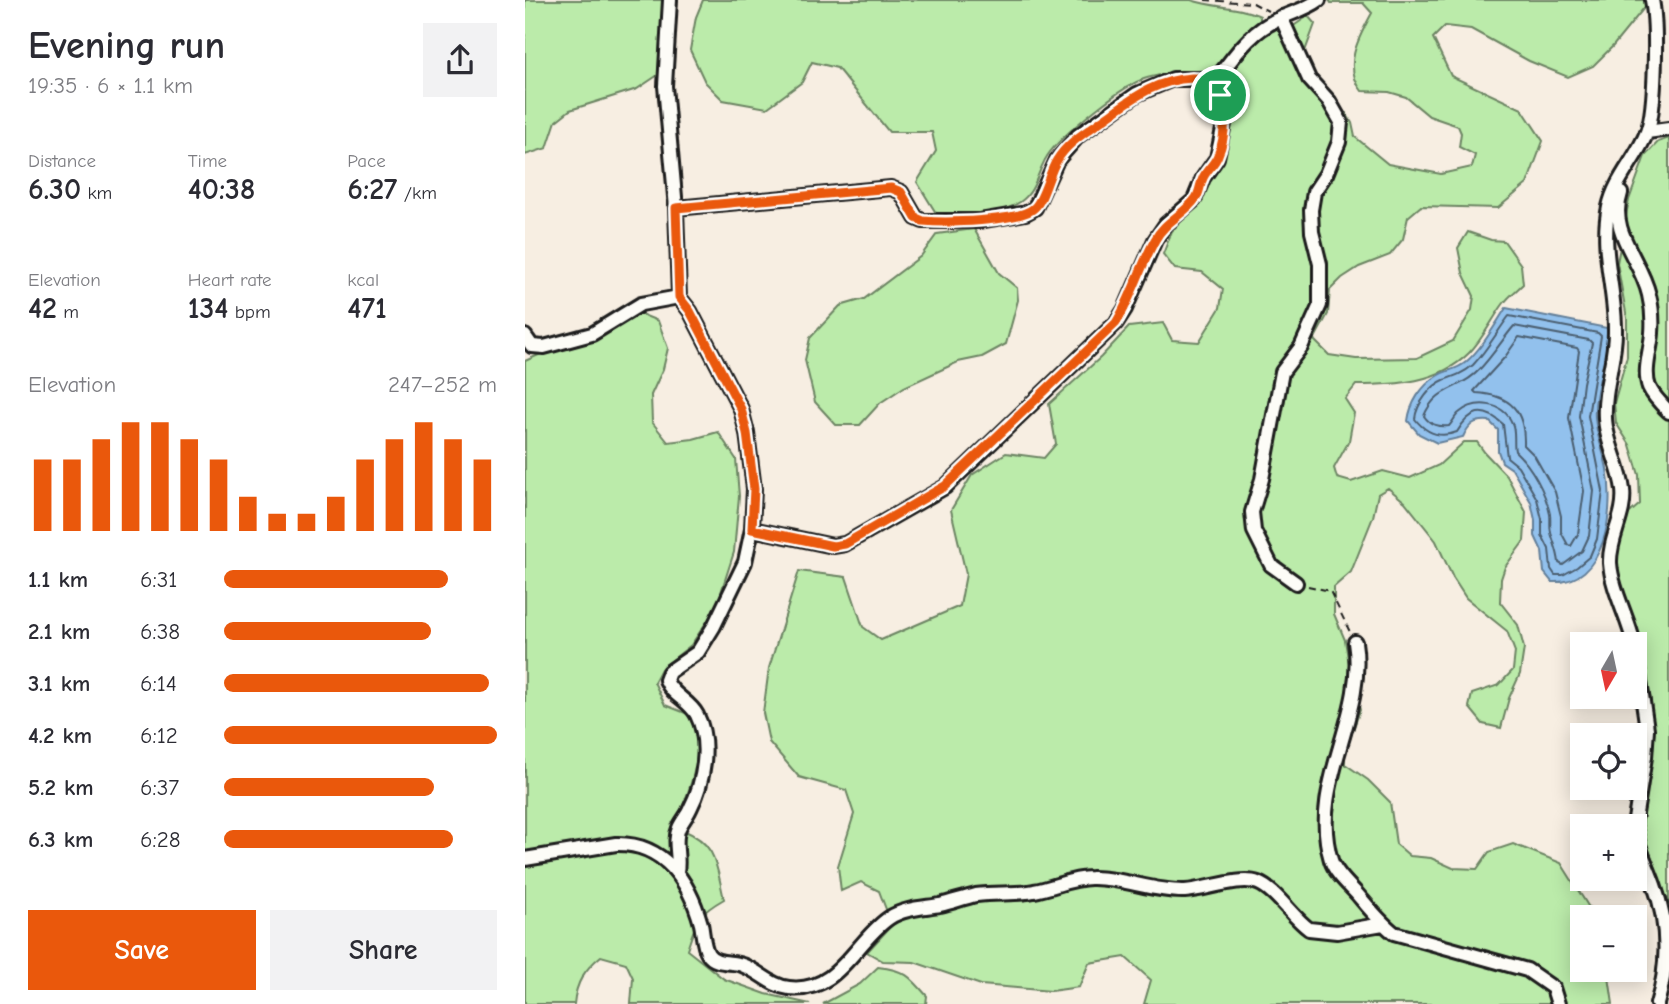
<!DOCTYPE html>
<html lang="en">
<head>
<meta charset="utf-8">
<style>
	body { margin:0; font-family:"Comic Neue",sans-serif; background:#f2f2f3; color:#2b2b33; height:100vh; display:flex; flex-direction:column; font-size:26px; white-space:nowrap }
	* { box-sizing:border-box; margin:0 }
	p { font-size:23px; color:#7c7c81 }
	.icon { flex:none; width:38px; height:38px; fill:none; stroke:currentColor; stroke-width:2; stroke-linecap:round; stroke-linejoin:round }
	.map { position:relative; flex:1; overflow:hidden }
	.details { display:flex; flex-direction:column; background:#fff; width:525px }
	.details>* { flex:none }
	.needle { width:46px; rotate:189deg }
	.fabs { position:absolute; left:1045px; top:632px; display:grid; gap:14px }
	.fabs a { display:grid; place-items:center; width:77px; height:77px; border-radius:0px; background:#fff; box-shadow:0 4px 18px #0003; font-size:35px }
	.pin { position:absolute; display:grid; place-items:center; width:60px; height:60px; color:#fff; margin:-30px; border:4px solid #fff; border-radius:50%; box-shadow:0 2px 7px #0007 }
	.round { display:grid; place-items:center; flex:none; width:74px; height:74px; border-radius:0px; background:#f2f2f3 }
	.overview { display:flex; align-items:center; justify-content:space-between; height:119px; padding:0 28px }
	h1 { font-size:38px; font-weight:700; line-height:52px }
	.metrics { display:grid; grid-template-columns:repeat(3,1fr); gap:10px; height:119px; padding:7px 28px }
	.metrics div { display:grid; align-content:center }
	.metrics b { font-size:30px; font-weight:700 }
	.metrics small { font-size:19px; font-weight:400 }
	.metrics p { font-size:19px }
	.chart { height:196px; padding:14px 28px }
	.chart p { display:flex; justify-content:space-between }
	.chart svg { width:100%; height:126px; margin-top:7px; stroke:#ea580c; stroke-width:6 }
	.action { display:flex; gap:14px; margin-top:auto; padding:14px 28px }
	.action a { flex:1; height:80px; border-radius:0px; background:#ea580c; color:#fff; font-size:28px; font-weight:700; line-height:80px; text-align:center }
	.action a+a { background:#f2f2f3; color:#2b2b33 }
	ul { padding:0 28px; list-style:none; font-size:23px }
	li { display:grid; grid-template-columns:112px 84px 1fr; align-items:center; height:52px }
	li i { height:18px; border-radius:9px; background:#ea580c }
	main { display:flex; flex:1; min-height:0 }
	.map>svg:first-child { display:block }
	.green { fill:#bbebaa; stroke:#6c8463; stroke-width:2 }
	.water { fill:#92c1ed; stroke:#637f99; stroke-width:2 }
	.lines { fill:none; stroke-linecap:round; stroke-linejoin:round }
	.shore { stroke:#4b5e70; stroke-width:2 }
	.minor-casing { stroke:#1c1c1c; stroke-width:18 }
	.path { stroke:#1c1c1c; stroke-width:2; stroke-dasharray:7 5; stroke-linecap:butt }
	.minor { stroke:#fdfcf7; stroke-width:12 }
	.route-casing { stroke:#fff; stroke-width:14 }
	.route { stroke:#ea580c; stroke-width:9 }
</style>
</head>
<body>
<main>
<section class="details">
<div class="overview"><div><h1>Evening run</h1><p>19:35 · 6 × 1.1 km</p></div><a class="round"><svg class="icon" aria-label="share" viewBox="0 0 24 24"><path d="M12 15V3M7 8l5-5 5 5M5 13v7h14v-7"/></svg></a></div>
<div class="metrics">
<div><p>Distance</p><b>6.30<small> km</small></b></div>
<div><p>Time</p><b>40:38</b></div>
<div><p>Pace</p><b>6:27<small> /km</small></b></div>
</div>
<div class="metrics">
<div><p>Elevation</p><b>42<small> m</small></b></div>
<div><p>Heart rate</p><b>134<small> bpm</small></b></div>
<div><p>kcal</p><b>471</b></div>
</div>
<div class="chart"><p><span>Elevation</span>247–252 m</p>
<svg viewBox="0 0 160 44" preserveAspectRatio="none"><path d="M5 44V19M15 44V19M25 44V12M35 44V6M45 44V6M55 44V12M65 44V19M75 44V32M85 44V38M95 44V38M105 44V32M115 44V19M125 44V12M135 44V6M145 44V12M155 44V19"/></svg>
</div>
<ul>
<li><b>1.1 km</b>6:31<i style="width:82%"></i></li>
<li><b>2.1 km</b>6:38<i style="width:76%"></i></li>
<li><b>3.1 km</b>6:14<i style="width:97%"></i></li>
<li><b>4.2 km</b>6:12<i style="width:100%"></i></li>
<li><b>5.2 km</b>6:37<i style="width:77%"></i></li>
<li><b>6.3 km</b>6:28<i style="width:84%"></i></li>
</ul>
<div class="action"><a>Save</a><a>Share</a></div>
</section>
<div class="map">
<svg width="1144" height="1004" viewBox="0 0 1144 1004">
	<rect width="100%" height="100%" fill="#f7eee2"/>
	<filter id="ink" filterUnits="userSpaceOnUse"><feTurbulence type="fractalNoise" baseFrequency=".0143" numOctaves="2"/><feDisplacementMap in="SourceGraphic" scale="14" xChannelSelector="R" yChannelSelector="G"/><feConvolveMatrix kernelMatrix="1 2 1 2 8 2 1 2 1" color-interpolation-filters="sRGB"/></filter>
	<g filter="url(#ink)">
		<!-- green -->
		<path class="green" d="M0,0H137L139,22L133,75L112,89L45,110L31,121L22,148L0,155Z
			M178,0H666C689,8 715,6 735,16V20L686,71C665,71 643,72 622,78C598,84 541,132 525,152C512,168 513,190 495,202C474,216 435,214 411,213L392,182L411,151L407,132H364L312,68L287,62L277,82L242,108L198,100L180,82L165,50L171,17Z
			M804,0H1122L1123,3L1088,46L1068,66L1043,77L1004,61L946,29L920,26L908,38L926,76L997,109L1018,141L1002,184L973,208L896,206L883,217L878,239L865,255L834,267L817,278L805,290L803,314L789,340L804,355L831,359L892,358L928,341L947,310L949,296L938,273L933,248L943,232L966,240L979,241L996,265L998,284C992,290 984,296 979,303C967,319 958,339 944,353C914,383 871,385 831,385L820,399L829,413L824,441L809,468L812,478L826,482L858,471L885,478L914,465L939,442H952L960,453L982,476L1001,512L999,541L980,567L976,579L975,602L993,625L999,648L995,674L984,698L976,728L958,724L944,707L947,694L974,685L988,670L990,652L982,631L941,598L928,578L911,541L880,502L863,488L853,494L848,517L826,572L809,587V614L820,640L826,676L835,710L820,753V764L843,780L865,802L871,844L885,856L906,858L928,868L952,869L964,852L988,844L1036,863L1070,917H1057V970H1083L1088,1004H619L626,980L600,957L564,963L554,987L526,991L456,985L389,962L358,961L342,952L367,925L354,891L336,882L316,891L313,866L329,814L321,790L274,777L244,742L238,713L244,668L274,571L321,577L338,627L356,640L435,606L441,574L426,510L447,475L481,453L519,458L531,444L524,404L576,357L604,327L638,323L647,340L674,342L695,308L698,289L677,272L650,269L638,254L647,231L667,209L685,174L698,154L694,81L743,27L764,29L783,16L790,24L779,54L806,113H821L827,123L830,137L863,164L916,174L947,167L950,155L934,147L936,133L933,126L904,116L881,97L864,92L837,91C817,66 834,37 847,13L838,3H806Z
			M1144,138V905L1122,845L1117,820L1128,741L1126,700L1115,645L1090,567L1091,546L1100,517L1115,504L1114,475L1105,445L1091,423L1089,403L1102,356V318L1092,263L1104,200L1120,156L1133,142Z
			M449,229L474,273L492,288L493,300L481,344L457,357L433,362L379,387L355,403L335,425H311L290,402L280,360L285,338L315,306L339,299L396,256L412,234Z
			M113,313L133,321L143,348L138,369L126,395L127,422L143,442L168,439L193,432L211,459L214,496L209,552L191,608L166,645L136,669L129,682L140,705L163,714C166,721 171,728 172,735C175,762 164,793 153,817L158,830C193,844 191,867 199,899C171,915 172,920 162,950L199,979L241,994L285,1004H106L108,978L101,963L76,956C60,969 51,982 49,1004H0V361L25,350L74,337Z
			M353,967C380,970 385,976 402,996L401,1004H298L335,984Z"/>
		<!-- water -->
		<path class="water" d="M981,308L1082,328C1085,358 1068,387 1070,417C1071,435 1079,452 1082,469C1090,510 1081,585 1027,582L1019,572L1017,551L1010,536V520L1006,502L987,469L977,462L973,451V430L964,421C949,420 944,424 938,437L912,443L894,434L883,421C885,404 896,386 912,376C921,370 932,370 941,362C958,347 969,326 981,308Z"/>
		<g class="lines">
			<!-- shore -->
			<path class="shore" d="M984,316L1073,333L1076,336L1063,416L1078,491L1072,539L1065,556L1052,567L1038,575H1030L1026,569L1024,549L1017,535V519L1012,499L993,466L982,457L978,424C958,406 945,410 932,432C914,439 901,433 890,419C891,405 906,385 919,380C930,376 939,373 948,365C962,350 972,332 984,316Z
				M989,326L1064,340L1067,343L1058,383L1054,416L1069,491L1064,536L1057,551L1038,565L1034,563C1033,552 1030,546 1027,536C1024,529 1026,521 1025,514C1020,491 1007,467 990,451C988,442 991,431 987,423C978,402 951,399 934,413C930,416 928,422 924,426C913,427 905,425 899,416C912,385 935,391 954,370C967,357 977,340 989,326Z
				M994,337L1052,348L1054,351L1044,418L1059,491L1053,534L1046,546L1043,545L1036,532V516L1030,492L1009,455L999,445C1000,411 986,395 951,393L949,391L980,357Z"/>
			<!-- minor casing -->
			<g class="minor-casing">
				<path id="minor" d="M145,0L140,86L151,208L154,297L165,311L216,409L222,433L229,489L227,529L220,562L189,626L173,652L144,672L141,680C147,696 164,700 172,715C186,743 179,782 165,809C162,816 157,821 154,828C148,842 155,856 152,871
					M756,17L784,79L804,101L816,122L814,142L801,174L789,192L786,210L787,232L795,264V305L776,347L757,372L737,479L727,512L729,531L746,565L771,583
					M688,84C704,63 721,37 744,24C760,14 779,11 794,0
					M1122,132L1144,129
					M1096,193C1083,232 1116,259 1124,295C1127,307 1128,320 1127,333C1126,349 1118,371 1124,387C1128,396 1137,405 1144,412
					M151,208L366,188L376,192L391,218L398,221H454L501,213L510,208L532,160L553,136L612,94L648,79H679L688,84L695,95L698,108L699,124L692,158L678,178L669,200L641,224L630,240L600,309L591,323L420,487L320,544L308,546L227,529
					M0,336L7,346L19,347L67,334L116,304L154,297
					M830,642C842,716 783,785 806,860C810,873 823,884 832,894C844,908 855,922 869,933L1002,970L1028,988L1033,1004
					M1109,644C1103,617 1087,590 1085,563C1084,538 1101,515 1098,490C1095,465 1081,443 1080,418C1078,388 1091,359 1090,329C1090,288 1075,248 1084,207C1090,179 1112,158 1122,132C1131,109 1132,25 1127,0
					M1109,826L1120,757L1122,729L1110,648
					M1110,828C1113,849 1122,865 1129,885C1144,925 1144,964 1132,1004
					M0,859L91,844C139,843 164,881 176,924C178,933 178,946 183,954C190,965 207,961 217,965C234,971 246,986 264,988C313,994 331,940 364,918C379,908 398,908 415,905C427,902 439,898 451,895C470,892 490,895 509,891C528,888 546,878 566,878C597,877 628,892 660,891C680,890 715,876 733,883C751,890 767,917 784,929L812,932L858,924"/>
			</g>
			<!-- path -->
			<path class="path" d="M680,0L728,3L743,11
				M783,586L805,591L825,632"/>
			<!-- minor -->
			<use href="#minor" class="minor"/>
		</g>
	</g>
	<g class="lines" filter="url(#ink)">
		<!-- route casing -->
		<g class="route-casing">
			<path id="route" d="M667,78C674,78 681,78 687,83C704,98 701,137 693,155C690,164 682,169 678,178C675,184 675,192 671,198C660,214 639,222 630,240C615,267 607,297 591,323L420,486L320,544L308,546L227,529L229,489L222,433L216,409L165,311L154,297L151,208L366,188L376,192L391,218L398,221C419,223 494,222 509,208C519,200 524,172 532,160C543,142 560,133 576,121C606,100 629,80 667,78Z"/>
		</g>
		<!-- route -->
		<use href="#route" class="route"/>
	</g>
</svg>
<div class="fabs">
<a><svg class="needle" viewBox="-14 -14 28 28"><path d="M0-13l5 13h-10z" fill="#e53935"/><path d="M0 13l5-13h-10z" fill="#7c7c81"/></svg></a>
<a><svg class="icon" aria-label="locate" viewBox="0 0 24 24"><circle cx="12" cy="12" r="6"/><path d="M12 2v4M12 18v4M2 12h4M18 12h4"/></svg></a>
<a>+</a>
<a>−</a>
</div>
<div class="pin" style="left:695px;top:95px;background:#1e9e55"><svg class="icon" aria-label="arrive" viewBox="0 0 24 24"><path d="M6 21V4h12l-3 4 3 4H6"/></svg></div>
</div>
</main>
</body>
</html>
